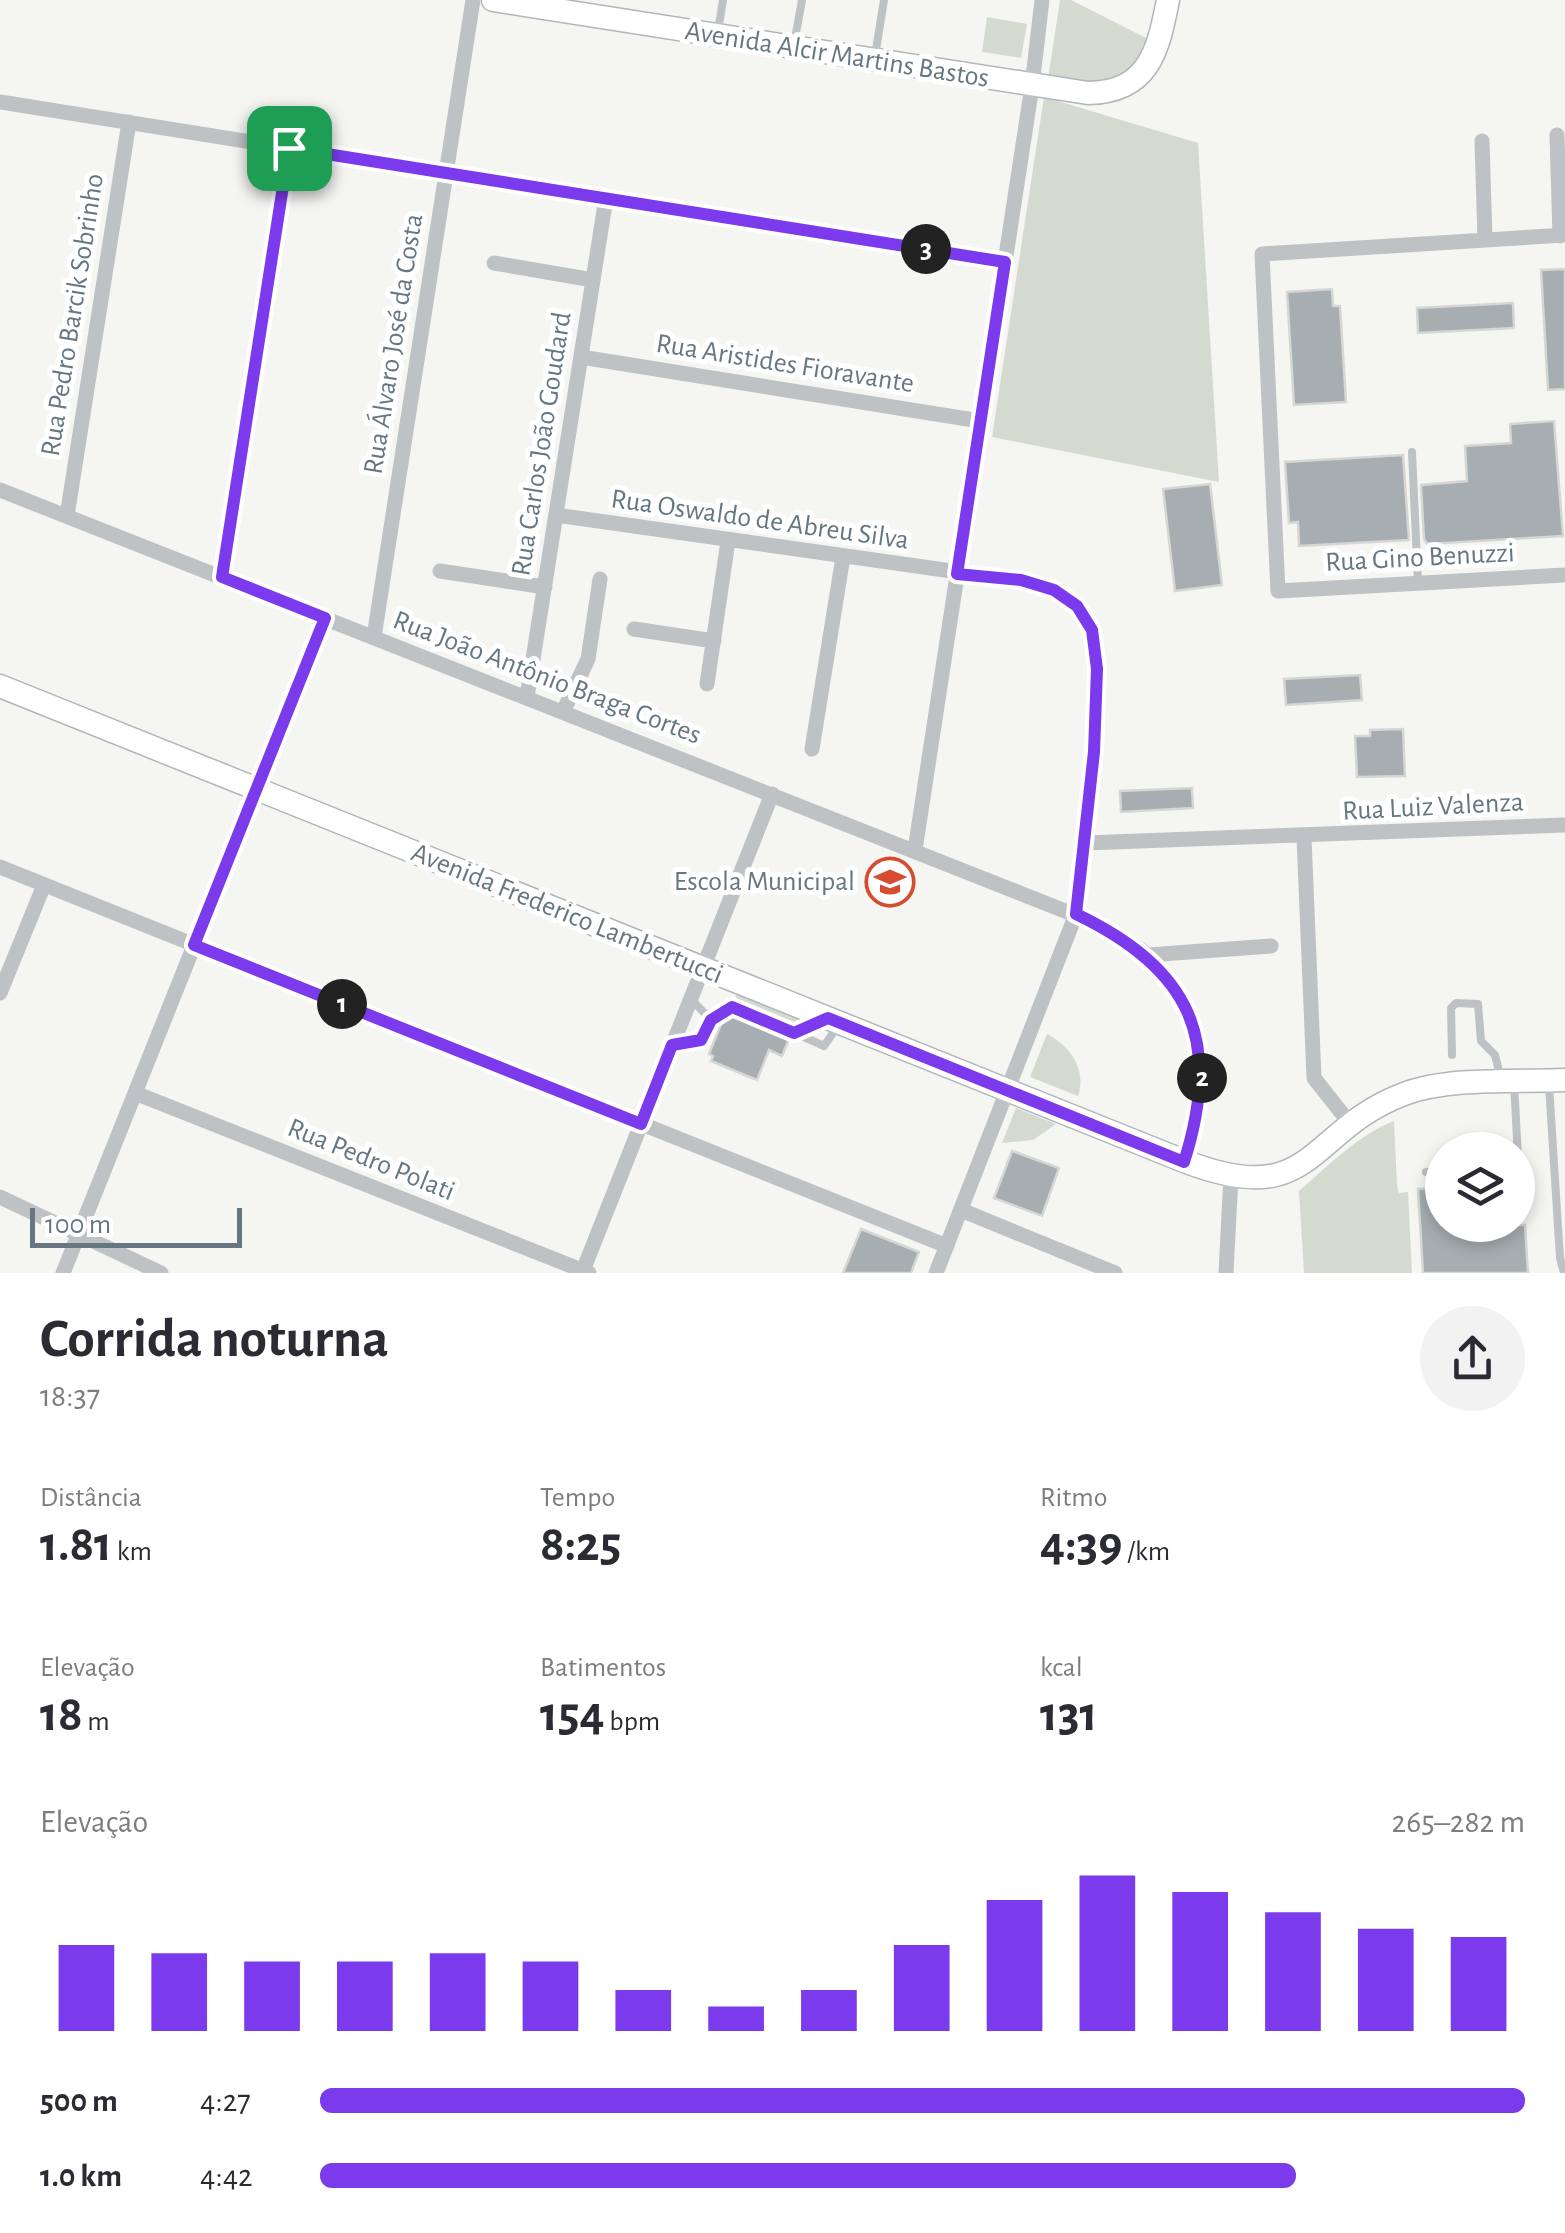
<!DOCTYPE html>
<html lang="pt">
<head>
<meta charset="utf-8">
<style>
	body { margin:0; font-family:"Alegreya Sans",sans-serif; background:#f2f2f3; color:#2b2b33; height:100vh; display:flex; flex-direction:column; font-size:38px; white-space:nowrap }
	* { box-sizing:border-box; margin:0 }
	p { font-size:32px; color:#7c7c81 }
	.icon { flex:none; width:55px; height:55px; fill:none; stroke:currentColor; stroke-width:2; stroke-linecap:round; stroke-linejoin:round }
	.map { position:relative; height:1273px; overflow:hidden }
	.details { display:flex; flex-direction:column; background:#fff; flex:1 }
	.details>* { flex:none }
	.fabs { position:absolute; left:1425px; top:1132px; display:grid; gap:20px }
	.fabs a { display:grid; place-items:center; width:110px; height:110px; border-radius:50%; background:#fff; box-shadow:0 5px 15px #0003; font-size:50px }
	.scale { position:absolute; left:30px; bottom:25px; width:212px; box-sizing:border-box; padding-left:10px; border:5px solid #667781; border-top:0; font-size:28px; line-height:35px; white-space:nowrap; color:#667781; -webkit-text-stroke:8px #fff; paint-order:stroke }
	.pin { position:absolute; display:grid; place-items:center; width:85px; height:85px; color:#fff; margin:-42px; border-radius:20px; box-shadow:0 5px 15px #0006 }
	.km { position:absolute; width:50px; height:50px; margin:-25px; border-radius:50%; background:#222; color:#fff; font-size:28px; line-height:50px; text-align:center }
	.round { display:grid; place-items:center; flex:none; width:105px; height:105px; border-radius:52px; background:#f2f2f3 }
	.overview { display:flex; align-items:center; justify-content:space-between; height:170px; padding:0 40px }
	h1 { font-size:55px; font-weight:600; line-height:75px }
	.metrics { display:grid; grid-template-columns:repeat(3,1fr); gap:15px; height:170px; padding:10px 40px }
	.metrics div { display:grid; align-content:center }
	.metrics b { font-size:50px; font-weight:600 }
	.metrics small { font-size:28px; font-weight:400 }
	.metrics p { font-size:28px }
	.chart { height:280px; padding:20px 40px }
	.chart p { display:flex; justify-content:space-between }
	.chart svg { width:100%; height:180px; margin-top:10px; stroke:#7c3aed; stroke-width:6 }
	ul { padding:0 40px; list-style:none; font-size:32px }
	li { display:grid; grid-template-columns:160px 120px 1fr; align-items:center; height:75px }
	li i { height:25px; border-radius:12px; background:#7c3aed }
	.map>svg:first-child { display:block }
	.green { fill:#d5dad1 }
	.building { fill:#a6aeb2; stroke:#d6d6d4; stroke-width:2.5 }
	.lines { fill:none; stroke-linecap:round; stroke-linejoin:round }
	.secondary-casing { stroke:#b1b6ba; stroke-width:25 }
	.lane { stroke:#bec2c5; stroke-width:8 }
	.street { stroke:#bec2c5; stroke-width:15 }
	.secondary { stroke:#fff; stroke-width:22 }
	.route-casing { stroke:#fff; stroke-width:20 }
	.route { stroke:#7c3aed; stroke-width:12 }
	.labels { text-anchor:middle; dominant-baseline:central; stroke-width:10; stroke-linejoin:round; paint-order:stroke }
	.street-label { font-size:28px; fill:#667781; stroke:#fff }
	.poi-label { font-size:28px; fill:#667781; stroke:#fff; text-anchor:end }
</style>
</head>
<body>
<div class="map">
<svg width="1565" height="1273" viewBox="0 0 1565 1273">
	<rect width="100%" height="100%" fill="#f5f5f2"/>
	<!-- green -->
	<path class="green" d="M1060,0H1071L1148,39L1130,73L1101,85L1048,79Z
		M987,17L1027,24L1021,58L982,52Z
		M1044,97L1198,143L1219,482L992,437Z
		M734,987L810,1014L785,1026L738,1006Z
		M1047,1034C1070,1046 1087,1069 1078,1096L1030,1077Z
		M1016,1108L1056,1124L1033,1140L1002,1143Z
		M1394,1121L1397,1185L1399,1193L1408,1192L1412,1273H1304L1299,1191C1328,1166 1358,1135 1394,1121Z"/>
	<!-- building -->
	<path class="building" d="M1565,269V389L1548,390L1541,270Z
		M1332,289L1333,306H1340L1346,402L1294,405L1287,292Z
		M1513,303L1514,328L1418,333L1417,308Z
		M1554,421L1563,536L1427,544L1424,539L1421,485L1467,481L1465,446L1511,443L1510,424Z
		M1403,455L1409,540L1299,546L1298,522L1289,523L1285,462Z
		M1210,484L1222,585L1175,591L1163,489Z
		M1360,675L1362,700L1286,705L1284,679Z
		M1403,729L1405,776L1357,777L1355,736H1370V730Z
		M1192,788L1193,808L1121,812L1120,791Z
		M733,1015L789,1039L782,1056L769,1050L757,1080L711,1061L713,1056L709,1054L722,1022Z
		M1012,1151L1059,1168L1042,1216L994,1198Z
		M1442,1188V1225H1525L1528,1273H1423L1418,1189Z
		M861,1229L919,1252L911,1273H843Z"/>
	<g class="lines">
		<!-- secondary casing -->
		<g class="secondary-casing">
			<path id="secondary" d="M493,0L1088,93C1149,92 1158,51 1168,0
				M0,686L1184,1161C1315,1212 1306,1131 1404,1094C1449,1077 1516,1082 1565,1080"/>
		</g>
		<!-- lane -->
		<path class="lane" d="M718,31L723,0
			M794,44L802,0
			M875,56L884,0
			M1412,452L1418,583
			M691,999L711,1020
			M795,1033L824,1046L837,1027
			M673,1045L701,1040L711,1020L732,1007L795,1033L819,1022
			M1452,1055L1451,1008L1456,1003L1478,1004L1481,1041L1495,1055L1501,1079
			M1514,1083L1518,1157
			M1549,1085L1560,1258L1564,1273
			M1426,1172L1442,1170"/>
		<!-- street -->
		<path class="street" d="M0,102L1005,262
			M1557,135L1560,236
			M1482,141L1485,240
			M1565,235L1262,254L1278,591L1565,575
			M494,263L593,280
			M581,357L980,421
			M0,490L1098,924C1114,933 1131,942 1145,953C1159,964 1169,981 1178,996C1211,1050 1203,1104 1184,1161
			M556,515L1037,583L1054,590L1077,606L1092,629L1096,648L1093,774L1076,914L936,1273
			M67,516L129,122
			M440,571L545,587
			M222,577L289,148
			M634,629L714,641
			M374,637L473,0
			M707,684L728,541
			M527,697L606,198
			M563,712L588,659L600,579
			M812,749L843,557
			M1304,838L1314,1078L1352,1126
			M1086,843L1565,825
			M915,850L1032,86L1042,0
			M0,867L947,1246
			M1148,955L1271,946
			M0,993L44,885
			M135,1093L589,1273
			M0,1197L161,1273
			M961,1210L1115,1273
			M63,1273L325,618
			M582,1273L772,794
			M1226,1273L1231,1176"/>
		<!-- secondary -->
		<use href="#secondary" class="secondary"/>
	</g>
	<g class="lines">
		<!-- route casing -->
		<g class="route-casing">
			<path id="route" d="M289,148L1005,262L957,574L1021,580L1054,590L1077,606L1092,630L1097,669L1094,752L1076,914C1191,969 1223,1040 1184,1162L828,1018L794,1033L732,1007L711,1020L701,1040L672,1045L641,1124L194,945L325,618L222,577Z"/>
		</g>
		<!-- route -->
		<use href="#route" class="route"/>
	</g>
	<!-- icons -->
	<defs>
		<g id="school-ring" transform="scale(2.5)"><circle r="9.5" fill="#fff" stroke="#d64c31" stroke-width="1.5"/><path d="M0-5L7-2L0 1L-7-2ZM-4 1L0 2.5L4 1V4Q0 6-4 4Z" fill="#d64c31"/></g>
	</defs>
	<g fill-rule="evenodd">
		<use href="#school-ring" x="890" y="882"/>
	</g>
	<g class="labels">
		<!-- street labels -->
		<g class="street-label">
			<text transform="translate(837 55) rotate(9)">Avenida Alcir Martins Bastos</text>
			<text transform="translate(73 315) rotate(-81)">Rua Pedro Barcik Sobrinho</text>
			<text transform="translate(394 344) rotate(-81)">Rua Álvaro José da Costa</text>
			<text transform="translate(785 364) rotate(9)">Rua Aristides Fioravante</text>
			<text transform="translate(542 444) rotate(-81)">Rua Carlos João Goudard</text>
			<text transform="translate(760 520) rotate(8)">Rua Oswaldo de Abreu Silva</text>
			<text transform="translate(1420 558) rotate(-3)">Rua Gino Benuzzi</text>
			<text transform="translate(547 678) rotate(21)">Rua João Antônio Braga Cortes</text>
			<text transform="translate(1433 807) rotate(-3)">Rua Luiz Valenza</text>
			<text transform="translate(567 914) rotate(22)">Avenida Frederico Lambertucci</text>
			<text transform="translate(371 1160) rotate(22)">Rua Pedro Polati</text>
		</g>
		<!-- poi labels -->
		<g class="poi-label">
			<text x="855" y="882">Escola Municipal</text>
		</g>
	</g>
</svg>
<div class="fabs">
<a><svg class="icon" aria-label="layers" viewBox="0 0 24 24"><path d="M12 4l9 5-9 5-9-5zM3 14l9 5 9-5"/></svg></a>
</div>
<div class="scale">100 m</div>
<div class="pin" style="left:289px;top:148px;background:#1e9e55"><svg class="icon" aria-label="arrive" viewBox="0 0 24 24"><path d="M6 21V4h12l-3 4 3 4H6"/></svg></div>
<b class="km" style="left:342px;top:1004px">1</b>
<b class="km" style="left:1202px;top:1078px">2</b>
<b class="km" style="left:926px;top:249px">3</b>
</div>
<section class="details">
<div class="overview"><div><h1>Corrida noturna</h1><p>18:37</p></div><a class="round"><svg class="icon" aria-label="share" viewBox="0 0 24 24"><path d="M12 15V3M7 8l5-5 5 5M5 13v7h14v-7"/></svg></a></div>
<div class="metrics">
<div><p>Distância</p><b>1.81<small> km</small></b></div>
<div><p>Tempo</p><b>8:25</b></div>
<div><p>Ritmo</p><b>4:39<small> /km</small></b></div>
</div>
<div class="metrics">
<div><p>Elevação</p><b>18<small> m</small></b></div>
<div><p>Batimentos</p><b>154<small> bpm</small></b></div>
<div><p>kcal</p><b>131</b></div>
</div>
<div class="chart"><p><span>Elevação</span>265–282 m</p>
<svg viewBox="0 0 160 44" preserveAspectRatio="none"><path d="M5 44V23M15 44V25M25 44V27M35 44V27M45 44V25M55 44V27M65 44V34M75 44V38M85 44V34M95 44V23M105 44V12M115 44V6M125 44V10M135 44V15M145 44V19M155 44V21"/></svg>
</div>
<ul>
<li><b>500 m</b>4:27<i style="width:100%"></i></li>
<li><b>1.0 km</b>4:42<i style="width:81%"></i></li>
</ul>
</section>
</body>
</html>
